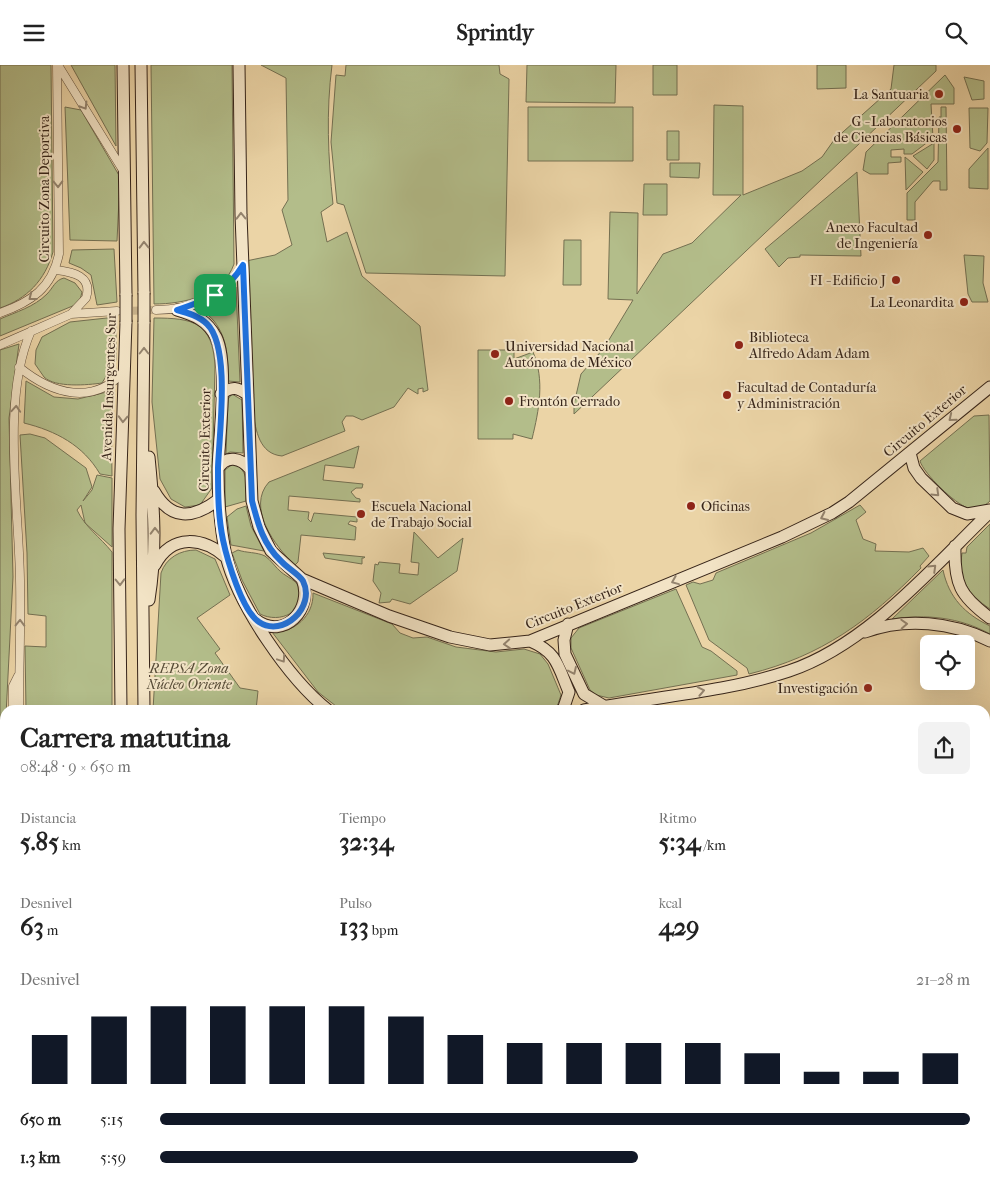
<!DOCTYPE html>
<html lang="es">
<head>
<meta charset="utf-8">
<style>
	body { margin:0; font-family:"IM FELL French Canon",serif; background:#f2f2f2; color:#222; height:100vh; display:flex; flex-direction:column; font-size:19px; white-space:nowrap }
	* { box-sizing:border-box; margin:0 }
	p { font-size:16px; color:#767676 }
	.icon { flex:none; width:28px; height:28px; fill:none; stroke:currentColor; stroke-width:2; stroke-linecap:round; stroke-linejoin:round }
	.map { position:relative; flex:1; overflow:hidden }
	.details { position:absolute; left:0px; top:640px; width:990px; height:481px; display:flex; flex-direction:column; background:#fff; border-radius:15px 15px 0 0; box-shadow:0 5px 20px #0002 }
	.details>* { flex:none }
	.buttons { position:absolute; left:920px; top:570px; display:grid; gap:10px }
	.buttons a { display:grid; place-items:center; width:55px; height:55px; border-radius:8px; background:#fff; box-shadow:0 5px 20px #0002; font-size:25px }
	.pin { position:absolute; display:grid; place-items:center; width:42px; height:42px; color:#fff; margin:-21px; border-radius:10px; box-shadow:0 2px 8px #0006 }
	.round { display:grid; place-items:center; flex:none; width:52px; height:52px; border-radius:8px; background:#f2f2f2 }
	.overview { display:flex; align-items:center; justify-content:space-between; height:85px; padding:0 20px }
	h1 { font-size:28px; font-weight:700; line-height:38px }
	.metrics { display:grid; grid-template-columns:repeat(3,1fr); gap:8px; height:85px; padding:5px 20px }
	.metrics div { display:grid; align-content:center }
	.metrics b { font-size:25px; font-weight:700 }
	.metrics small { font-size:14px; font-weight:400 }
	.metrics p { font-size:14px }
	.chart { height:140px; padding:10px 20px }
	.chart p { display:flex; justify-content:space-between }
	.chart svg { width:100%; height:90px; margin-top:5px; stroke:#111827; stroke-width:6 }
	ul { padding:0 20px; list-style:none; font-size:16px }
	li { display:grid; grid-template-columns:80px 60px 1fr; align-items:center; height:38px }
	li i { height:12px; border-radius:6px; background:#111827 }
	header { display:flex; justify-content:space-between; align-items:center; height:65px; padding:0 20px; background:#fff; font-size:22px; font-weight:700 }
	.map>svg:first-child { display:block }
	.green { fill:#b3bd8a; stroke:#747052 }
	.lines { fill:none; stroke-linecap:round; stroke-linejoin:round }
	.street-tunnel { stroke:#c7b18a; stroke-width:8; stroke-dasharray:8 4; stroke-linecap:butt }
	.street-casing { stroke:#63503c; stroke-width:9 }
	.secondary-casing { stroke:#362419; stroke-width:13 }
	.street { stroke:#f2e3c5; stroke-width:8 }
	.secondary { stroke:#f2e3c5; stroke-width:11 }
	.secondary-bridge-casing { stroke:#362419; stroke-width:13; stroke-linecap:butt }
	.secondary-bridge { stroke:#f2e3c5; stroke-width:11 }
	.oneway { stroke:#94846f }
	.route-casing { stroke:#fff; stroke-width:10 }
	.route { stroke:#1a73e8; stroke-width:6 }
	.poi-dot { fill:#8f2418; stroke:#f2e3c5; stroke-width:2 }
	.labels { text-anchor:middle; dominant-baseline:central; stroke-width:4; stroke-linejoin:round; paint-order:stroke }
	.poi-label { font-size:14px; fill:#362419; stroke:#f2e3c5; text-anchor:end }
	.street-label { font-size:14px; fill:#362419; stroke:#f2e3c5 }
	.park-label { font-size:14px; font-style:italic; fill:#554a35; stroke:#f2e3c5 }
</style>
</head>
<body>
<header><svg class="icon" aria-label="menu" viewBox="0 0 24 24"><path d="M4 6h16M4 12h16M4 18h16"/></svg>Sprintly<svg class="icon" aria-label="search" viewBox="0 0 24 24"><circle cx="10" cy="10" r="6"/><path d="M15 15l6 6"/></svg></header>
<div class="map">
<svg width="990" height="1121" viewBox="0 0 990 1121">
	<rect width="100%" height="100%" fill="#ebd4a6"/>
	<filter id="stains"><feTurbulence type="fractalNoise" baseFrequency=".004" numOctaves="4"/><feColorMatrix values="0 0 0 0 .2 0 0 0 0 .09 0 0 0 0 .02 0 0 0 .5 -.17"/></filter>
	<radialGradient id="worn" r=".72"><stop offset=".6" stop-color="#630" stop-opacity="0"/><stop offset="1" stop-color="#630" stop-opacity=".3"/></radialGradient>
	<!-- green -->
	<path class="green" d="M0,0H51L53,187C45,215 27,234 0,243Z
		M71,0H115L116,81Z
		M151,0H232L234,199C223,231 183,239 154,239Z
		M261,0H332C326,47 328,92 333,139L321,147L327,177L347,167L362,211L420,261L428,325L423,327V323L418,324V329L408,323L394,342L362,355L353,351H346L342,357L345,366L282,391C259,389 256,365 253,348L246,196L275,190L292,180L282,145L288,135L286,13Z
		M346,0H499L500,9L509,14L505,211L366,208L344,140L337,138L331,77L336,10L345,11Z
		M527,0H616L615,38L526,37Z
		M653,0H677V30H653Z
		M817,0H846V23L817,24Z
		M894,0H936V6L574,349V339L581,309L604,283L633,235L608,234L610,147L638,148L637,229L663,189L692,178L741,130H713L714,40L743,41V130L802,106L822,92L834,75L891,24Z
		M945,10L954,23V39H931L933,73L912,89H904V84L891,85V92H901V97L888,98V109H870L863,105L866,87Z
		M964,12L984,16V34L972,35Z
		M65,42L81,45L120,112L117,176L70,175Z
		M528,42H633V96H528Z
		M941,42H946L947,125H940V116H933L915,137V155H907V128L938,97L939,52H941Z
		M969,43H988L987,78L980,86L970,83Z
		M667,66H679V95H667Z
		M934,78V95L927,104L913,91Z
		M988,83V124L969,123V104Z
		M905,92L923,107L906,125Z
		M670,98H700L699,113L670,112Z
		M857,107L861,191L800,190V192L788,193L779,202L765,184Z
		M644,119H667V150H643Z
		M564,175H581V220H563Z
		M114,184L117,237L97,240L91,210L81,203L69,198L72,185Z
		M964,190L984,191L983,218L988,237H972L968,229Z
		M64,213L75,218L82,227L80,235L75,240L0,271V254C16,247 34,242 47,229C53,223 55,215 64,213Z
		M236,222L240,317L228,316C228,294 228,274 214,256C211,252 206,249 203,245L205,239L227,231Z
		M116,252V295L102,318C88,320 55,323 44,312C41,308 38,303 35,299L36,285L42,272L70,257Z
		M154,253C193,253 213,257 215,302L212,423L200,440L185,442L171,434L160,414L152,337Z
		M19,279L9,353L13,512L5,670L0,673V285Z
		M478,285H514V294L533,287C545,315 539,345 532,374L513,369V374H478Z
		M26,316L54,332L78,334L111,326L112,411L100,409C83,380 56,366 24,358Z
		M232,329L242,335L243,388L230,387L226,389L228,334Z
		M989,350L990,436C984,442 976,445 968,443C955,439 924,409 920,396L974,351Z
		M30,369L45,373L86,403L92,422L83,436L92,425L97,410L112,413V482L85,458L81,440L77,445C85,462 100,472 112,487V645H26L25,581L46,582V551L28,549L27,488L20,370Z
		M359,381L354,403L325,400L323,415L363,419L362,423H356L351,427L356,433L360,434V437L289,431L288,445L309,447L308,454L311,457L314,448L357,452V457L350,456L348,459L356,462L355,475L301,470L298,497L295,500C275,482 246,442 269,417Z
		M234,398C250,408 246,419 246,436L225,442V405Z
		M860,440L866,447L856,455L863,474L876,479L875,486L909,487L923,483L929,491L920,501L921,503C869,556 822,591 749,609L747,603L709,575L686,520L693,517L700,519L713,515L716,508L811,468Z
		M246,441L251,461L264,486L231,480L227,452L237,444Z
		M990,459V544C968,529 958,515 962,488H966L967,482Z
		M414,467L438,493L463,473L457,506L410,539L392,534L390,537L379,538L381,528L373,516L375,499L378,500L379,497L400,499L399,508L418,510L419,498L411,497Z
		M196,485L215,494L230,530L197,553L220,584L215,588L240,623L258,626L256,645H153L161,508C166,493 180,485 196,485Z
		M238,485C246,488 257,487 265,491C271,495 276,503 281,507C287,512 297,516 299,522C307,547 280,559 260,549L242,515L232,488Z
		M323,488L365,492L364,493H362V499L325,493Z
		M943,505C949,533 965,549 990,561V569C959,552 926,549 892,554Z
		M676,524L702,582L711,586L737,606V610L609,633L596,630L590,625L571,583V573L579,563Z
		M313,528L392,559L400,568L413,573L427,572L456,582L496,587L524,584L540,589L548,599L561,630L558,639L552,645H341L318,627L272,567C294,568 314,551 313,528Z
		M0,703H5V818L0,775Z
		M985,717L990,720V1121H164V1116H985Z
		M32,1116H114V1121H32Z"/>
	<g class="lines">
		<!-- street-tunnel -->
		<path class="street-tunnel" d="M121,246L156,245"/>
		<!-- street casing -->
		<g class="street-casing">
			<path id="street" d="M58,0L124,107
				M56,205C73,207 93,211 86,233L71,249
				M156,245C191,245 223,232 242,201
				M0,248C31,237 52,223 59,189L57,0
				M0,280L71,249L117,246
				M19,302C52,329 94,342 125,305
				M13,645V621L18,611
				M19,645C19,602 21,558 20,515C19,441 1,333 31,266
				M0,679L5,678
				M0,697H5
				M0,836L5,878
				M5,981V1068"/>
		</g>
		<!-- secondary casing -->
		<g class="secondary-casing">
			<path id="secondary" d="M123,0L126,230
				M141,0L144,228
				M239,0L241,150L252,436L259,462L271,486L302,514L389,551L450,572L490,580L530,576L782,472L832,448L849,437L990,322
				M177,245C194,250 207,255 216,272C229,298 219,372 218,404C218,434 220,462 226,491C238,540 289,614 328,645
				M144,257L142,450L144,645
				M221,329C232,321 238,322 248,330
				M910,388L914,403L921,413L952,443L967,449L990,445
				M149,392C154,442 157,484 149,535
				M218,404C226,389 241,393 250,404
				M154,426C171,456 193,454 218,435
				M955,481C954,519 960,531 990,553
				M155,500C172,468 203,472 227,493
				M256,555C284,576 314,544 302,514
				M568,559L564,575L565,589L584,629L604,641
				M865,567C906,552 952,557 990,576
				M530,576C557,587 558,601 569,627L563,645
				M121,645L119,464L126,257
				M584,645C652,632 723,628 789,606C867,580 932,503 990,447
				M153,1116L155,1121
				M0,1118L5,1098
				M24,1119L25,1121
				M121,1121V1116"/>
		</g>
		<!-- street -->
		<use href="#street" class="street"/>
		<!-- secondary -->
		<use href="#secondary" class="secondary"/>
		<!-- secondary-bridge casing -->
		<g class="secondary-bridge-casing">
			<path id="secondary-bridge" d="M144,228V257
				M126,230V257"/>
		</g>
		<!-- secondary-bridge -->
		<use href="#secondary-bridge" class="secondary-bridge"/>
	</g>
	<!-- one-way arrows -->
	<defs><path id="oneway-chevron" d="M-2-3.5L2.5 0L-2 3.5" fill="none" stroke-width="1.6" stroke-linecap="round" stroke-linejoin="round" transform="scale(1.25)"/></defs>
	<g class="oneway">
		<use href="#oneway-chevron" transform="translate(84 41) rotate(58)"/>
		<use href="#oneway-chevron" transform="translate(58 119) rotate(89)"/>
		<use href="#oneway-chevron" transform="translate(241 151) rotate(-91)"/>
		<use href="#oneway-chevron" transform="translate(144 180) rotate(-91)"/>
		<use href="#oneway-chevron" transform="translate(32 232) rotate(142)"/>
		<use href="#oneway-chevron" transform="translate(144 286) rotate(-90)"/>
		<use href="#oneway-chevron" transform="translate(16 344) rotate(-86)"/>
		<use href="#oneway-chevron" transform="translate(952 353) rotate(141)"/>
		<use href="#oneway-chevron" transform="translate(123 354) rotate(92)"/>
		<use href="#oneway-chevron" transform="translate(936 428) rotate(44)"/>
		<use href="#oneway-chevron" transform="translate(824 452) rotate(155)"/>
		<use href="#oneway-chevron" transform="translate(155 466) rotate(-91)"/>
		<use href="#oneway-chevron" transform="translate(933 503) rotate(-44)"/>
		<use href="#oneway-chevron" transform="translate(675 516) rotate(158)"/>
		<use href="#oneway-chevron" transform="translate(120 517) rotate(89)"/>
		<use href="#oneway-chevron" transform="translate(20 558) rotate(-89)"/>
		<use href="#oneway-chevron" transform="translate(904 559) rotate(-3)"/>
		<use href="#oneway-chevron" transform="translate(507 579) rotate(176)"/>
		<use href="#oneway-chevron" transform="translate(282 594) rotate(56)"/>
		<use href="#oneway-chevron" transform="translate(573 606) rotate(65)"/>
		<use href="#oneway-chevron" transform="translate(701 626) rotate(-11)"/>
	</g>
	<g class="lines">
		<!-- route casing -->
		<g class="route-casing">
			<path id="route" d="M243,200L252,436C258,459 263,479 281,496C287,503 299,509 303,516C316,542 283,573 259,557C242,546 227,494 223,475C218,451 218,427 218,403C219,370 231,282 207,259C199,251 188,248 177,245C207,235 226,228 243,200Z"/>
		</g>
		<!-- route -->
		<use href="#route" class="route"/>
	</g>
	<!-- markers -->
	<g class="poi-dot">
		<circle cx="939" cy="29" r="5"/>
		<circle cx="957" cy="64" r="5"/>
		<circle cx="928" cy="170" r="5"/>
		<circle cx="896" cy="215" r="5"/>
		<circle cx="964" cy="237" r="5"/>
		<circle cx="739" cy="280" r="5"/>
		<circle cx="495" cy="289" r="5"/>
		<circle cx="727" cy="330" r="5"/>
		<circle cx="509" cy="336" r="5"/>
		<circle cx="691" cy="441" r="5"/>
		<circle cx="361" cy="449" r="5"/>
		<circle cx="868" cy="623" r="5"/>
	</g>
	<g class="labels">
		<!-- poi labels -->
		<g class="poi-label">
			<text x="929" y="29">La Santuaria</text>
			<text x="947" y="56">G - Laboratorios<tspan x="947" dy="16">de Ciencias Básicas</tspan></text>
			<text x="918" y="162">Anexo Facultad<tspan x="918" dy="16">de Ingeniería</tspan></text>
			<text x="886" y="215">FI - Edificio J</text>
			<text x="954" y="237">La Leonardita</text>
			<text x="749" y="272" text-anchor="start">Biblioteca<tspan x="749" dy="16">Alfredo Adam Adam</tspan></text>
			<text x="505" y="281" text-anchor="start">Universidad Nacional<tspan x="505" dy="16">Autónoma de México</tspan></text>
			<text x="737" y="322" text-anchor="start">Facultad de Contaduría<tspan x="737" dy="16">y Administración</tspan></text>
			<text x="519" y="336" text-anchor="start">Frontón Cerrado</text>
			<text x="371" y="441" text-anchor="start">Escuela Nacional<tspan x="371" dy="16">de Trabajo Social</tspan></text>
			<text x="701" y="441" text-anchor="start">Oficinas</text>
			<text x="858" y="623">Investigación</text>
		</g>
		<!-- street labels -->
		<g class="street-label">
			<text transform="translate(44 124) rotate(-90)">Circuito Zona Deportiva</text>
			<text transform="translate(109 322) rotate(-88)">Avenida Insurgentes Sur</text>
			<text transform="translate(925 356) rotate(-40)">Circuito Exterior</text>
			<text transform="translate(205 375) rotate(-89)">Circuito Exterior</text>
			<text transform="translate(574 541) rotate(-22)">Circuito Exterior</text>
		</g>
		<!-- park labels -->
		<g class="park-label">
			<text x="189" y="603">REPSA Zona<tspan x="189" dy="16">Núcleo Oriente</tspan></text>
		</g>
	</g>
	<rect width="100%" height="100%" filter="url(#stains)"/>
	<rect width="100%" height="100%" fill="url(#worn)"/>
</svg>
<div class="buttons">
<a><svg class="icon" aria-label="locate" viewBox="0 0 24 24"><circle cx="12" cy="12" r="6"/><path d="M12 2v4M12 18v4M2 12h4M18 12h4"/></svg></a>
</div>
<div class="pin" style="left:215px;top:230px;background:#1e9e55"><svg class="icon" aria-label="arrive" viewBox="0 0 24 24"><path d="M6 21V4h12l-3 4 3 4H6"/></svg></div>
<section class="details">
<div class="overview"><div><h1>Carrera matutina</h1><p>08:48 · 9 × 650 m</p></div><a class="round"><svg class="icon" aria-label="share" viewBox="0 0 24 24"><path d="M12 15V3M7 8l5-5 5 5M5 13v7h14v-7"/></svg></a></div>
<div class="metrics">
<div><p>Distancia</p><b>5.85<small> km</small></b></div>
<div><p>Tiempo</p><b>32:34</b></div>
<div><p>Ritmo</p><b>5:34<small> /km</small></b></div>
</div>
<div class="metrics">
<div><p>Desnivel</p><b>63<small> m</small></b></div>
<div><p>Pulso</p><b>133<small> bpm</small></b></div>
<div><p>kcal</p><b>429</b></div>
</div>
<div class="chart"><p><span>Desnivel</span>21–28 m</p>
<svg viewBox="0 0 160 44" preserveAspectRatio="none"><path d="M5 44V20M15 44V11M25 44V6M35 44V6M45 44V6M55 44V6M65 44V11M75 44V20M85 44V24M95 44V24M105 44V24M115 44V24M125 44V29M135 44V38M145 44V38M155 44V29"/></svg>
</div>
<ul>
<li><b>650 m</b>5:15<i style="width:100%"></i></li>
<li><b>1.3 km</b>5:59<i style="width:59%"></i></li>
</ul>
</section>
</div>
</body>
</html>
